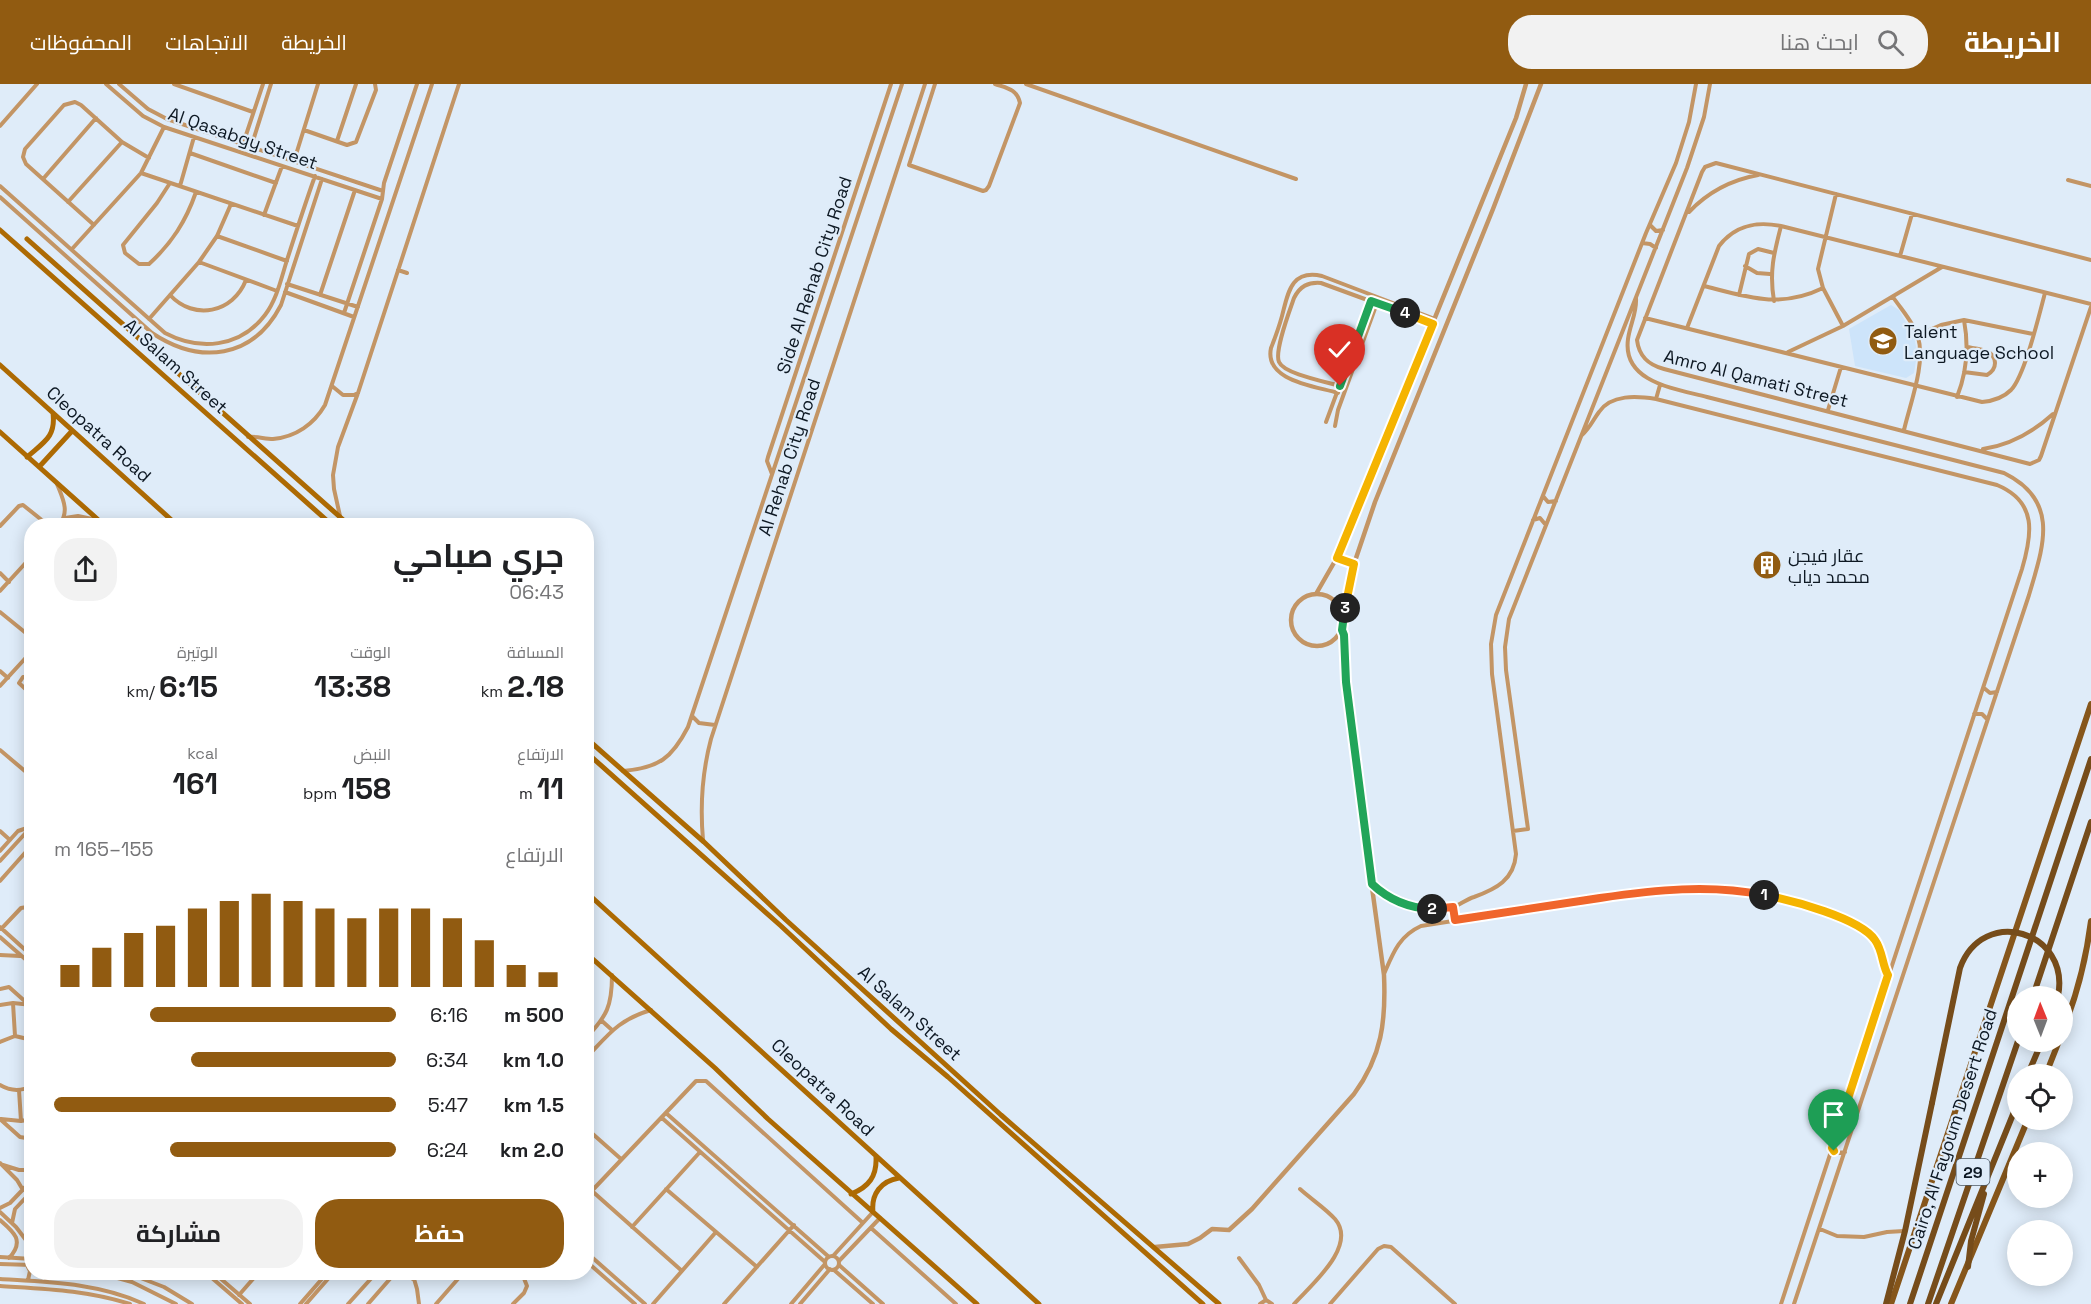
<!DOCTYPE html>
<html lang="ar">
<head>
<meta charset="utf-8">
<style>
	body { margin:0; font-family:"Space Grotesk",Cairo,sans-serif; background:#f2f2f2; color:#202124; direction:rtl; height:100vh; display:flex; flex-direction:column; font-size:22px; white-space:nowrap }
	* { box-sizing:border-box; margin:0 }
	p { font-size:20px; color:#757577 }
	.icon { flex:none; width:33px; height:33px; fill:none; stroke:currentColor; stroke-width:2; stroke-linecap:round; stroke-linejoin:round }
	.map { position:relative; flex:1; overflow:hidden; direction:ltr }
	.sheet { position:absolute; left:24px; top:434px; width:570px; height:762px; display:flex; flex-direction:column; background:#fff; border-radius:24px; box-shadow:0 3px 15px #0003; direction:rtl }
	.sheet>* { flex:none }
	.needle { width:39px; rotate:359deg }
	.buttons { position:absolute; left:2007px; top:902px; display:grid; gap:12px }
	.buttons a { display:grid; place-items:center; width:66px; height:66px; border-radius:50%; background:#fff; box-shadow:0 3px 15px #0003; font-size:30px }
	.pin { position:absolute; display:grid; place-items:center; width:51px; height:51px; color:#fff; margin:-62px -26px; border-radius:50% 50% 50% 0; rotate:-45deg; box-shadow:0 0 6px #0007 }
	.pin .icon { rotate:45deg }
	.km { position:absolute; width:30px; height:30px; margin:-15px; border-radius:50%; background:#222; color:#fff; font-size:16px; line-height:30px; text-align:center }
	.round { display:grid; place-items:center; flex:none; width:63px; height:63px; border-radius:24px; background:#f2f2f2 }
	.summary { display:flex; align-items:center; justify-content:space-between; height:102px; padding:0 30px }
	h1 { font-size:33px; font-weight:700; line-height:45px }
	.stats { display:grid; grid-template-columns:repeat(3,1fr); gap:9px; height:102px; padding:6px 30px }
	.stats div { display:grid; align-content:center }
	.stats b { font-size:30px; font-weight:700 }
	.stats small { font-size:16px; font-weight:400 }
	.stats p { font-size:16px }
	.chart { height:168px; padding:12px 30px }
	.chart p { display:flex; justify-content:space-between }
	.chart svg { width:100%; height:108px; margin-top:6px; stroke:#915b11; stroke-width:6 }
	.cta { display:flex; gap:12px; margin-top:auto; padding:12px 30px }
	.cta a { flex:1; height:69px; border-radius:24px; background:#915b11; color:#fff; font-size:24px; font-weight:700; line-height:69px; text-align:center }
	.cta a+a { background:#f2f2f2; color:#202124 }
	ul { padding:0 30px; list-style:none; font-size:20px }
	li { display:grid; grid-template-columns:96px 72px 1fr; align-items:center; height:45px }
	li i { height:15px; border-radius:8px; background:#915b11 }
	header { display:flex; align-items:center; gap:36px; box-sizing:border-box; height:84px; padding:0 30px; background:#915b11; color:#fff }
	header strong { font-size:28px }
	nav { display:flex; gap:33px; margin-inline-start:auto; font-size:21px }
	.search { width:420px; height:54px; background:#f2f2f2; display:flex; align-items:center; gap:15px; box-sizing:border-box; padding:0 21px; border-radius:24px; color:#757577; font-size:22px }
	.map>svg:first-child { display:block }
	.built { fill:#cde4fa }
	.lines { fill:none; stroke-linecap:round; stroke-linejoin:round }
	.minor { stroke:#c39565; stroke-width:4 }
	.tertiary { stroke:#c39565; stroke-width:4.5 }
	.secondary { stroke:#ad6a03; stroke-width:5 }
	.primary { stroke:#86561b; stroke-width:6 }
	.trunk { stroke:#764c1a; stroke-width:6 }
	.trunk-bridge { stroke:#764c1a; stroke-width:6 }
	.split-1-casing { stroke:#fff; stroke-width:12 }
	.split-2-casing { stroke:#fff; stroke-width:12 }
	.split-3-casing { stroke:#fff; stroke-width:12 }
	.split-4-casing { stroke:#fff; stroke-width:12 }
	.split-5-casing { stroke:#fff; stroke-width:12 }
	.split-1 { stroke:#f5b400; stroke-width:8 }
	.split-2 { stroke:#f0652b; stroke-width:8 }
	.split-3 { stroke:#22a559; stroke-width:8 }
	.split-4 { stroke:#f5b400; stroke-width:8 }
	.split-5 { stroke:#22a559; stroke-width:8 }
	.labels { text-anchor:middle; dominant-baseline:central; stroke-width:4.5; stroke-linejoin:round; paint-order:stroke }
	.shield { fill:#dfecf9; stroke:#4c5863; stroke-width:1.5 }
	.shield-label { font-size:16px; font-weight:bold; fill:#0d1823 }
	.street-label { font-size:18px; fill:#0d1823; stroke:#dfecf9 }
	.poi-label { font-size:18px; fill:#0d1823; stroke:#dfecf9; text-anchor:start }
</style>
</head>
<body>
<header>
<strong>الخريطة</strong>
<div class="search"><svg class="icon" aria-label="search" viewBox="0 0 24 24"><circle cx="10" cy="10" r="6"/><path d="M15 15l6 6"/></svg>ابحث هنا</div>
<nav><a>الخريطة</a><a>الاتجاهات</a><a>المحفوظات</a></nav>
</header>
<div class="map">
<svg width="2091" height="1220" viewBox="0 0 2091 1220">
	<rect width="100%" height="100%" fill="#dfecf9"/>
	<!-- built -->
	<path class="built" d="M1891,221L1899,226L1914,253L1916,262L1917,271L1914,289L1906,294L1855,282L1849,245Z"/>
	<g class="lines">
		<!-- minor -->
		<path class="minor" d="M106,0L143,32L164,43L382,115
			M119,0L148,25L167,35L383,107
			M174,0L253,28
			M935,0L909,81L983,107L986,106L989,102L1020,19C1017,5 1007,4 995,0
			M1026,0L1296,95
			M0,42L37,0
			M304,46L347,61L356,58L376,6L375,0
			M337,57L356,0
			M243,60L263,0
			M251,63L271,0
			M190,69L276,99
			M294,77L318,0
			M141,89L298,142
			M43,95L96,34
			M2068,96L2091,102
			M170,99L157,119L123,161L125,169L139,180H149C172,159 186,137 196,108
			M0,102L165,249C199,267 240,264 265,231C277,215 281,195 287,176C296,148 305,120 315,92
			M180,102L194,53
			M1836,110L1818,185L1823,204L1843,242
			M0,113L152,249C200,281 253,275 281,221L322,95
			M68,118L122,58
			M1689,128C1708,108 1731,96 1758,91
			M264,131L282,82
			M94,141L26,80L23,73L25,65L64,21L75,18L81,21L122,58L149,74
			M1650,141L1656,147L1663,146
			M217,152L287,177
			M1642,159L1650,160L1656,164
			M72,165L141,89L164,43
			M1900,172L1912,130
			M2091,176L1716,79L1705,83L1702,88L1637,256C1639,273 1649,281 1664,285L2030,380L2039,376L2041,372L2091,223
			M199,178L277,207
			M1745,182L1757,189L1770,190
			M398,186L407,189
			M287,200L358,223
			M1704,202C1747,213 1780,225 1823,204
			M285,208L354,233
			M170,211C194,237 233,229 246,196
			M320,211L355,106
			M1739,211L1749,170L1758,165L1774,169
			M1893,213C1901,225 1914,239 1918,253C1926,279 1910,320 1904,346
			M1636,214C1637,229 1630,240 1628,255C1622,299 1677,305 1707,313L2004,389C2061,417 2043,463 2029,511L1794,1220
			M1774,217C1769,188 1774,169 1781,142
			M344,229L382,115L384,99L417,0
			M1645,234L1982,318C1993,317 2003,314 2011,306C2025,291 2039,231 2045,209
			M149,235L199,178L217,152L231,120
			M1687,244L1719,162C1735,141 1756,137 1781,142L2091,220
			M1918,251L1941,241L1964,236L2033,250
			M1788,268L1843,242L1942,183
			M1964,288L1987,291C1992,288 1995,285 1995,279C1995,265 1977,265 1967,263
			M332,302L343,311H354L358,309
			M1340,302C1327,298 1284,290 1279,278C1274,267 1290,226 1294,214C1300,202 1308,198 1321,199L1433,240
			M1338,309C1315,302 1264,297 1271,264C1275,254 1279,243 1282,232C1288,209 1291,185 1322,192L1435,235
			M1957,313C1967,288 1969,263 1964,236
			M1656,315L1660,301
			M1828,326L1841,283
			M1326,338L1371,217
			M1335,342L1338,326L1377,219
			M1582,351C1590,344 1593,336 1599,328C1611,310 1637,312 1656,315L1997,401C2038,418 2032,451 2022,485L1781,1220
			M248,353C256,352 265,355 273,355C296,353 314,340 325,321L432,0
			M1983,365C2011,361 2033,348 2053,330
			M772,390L767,377L768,373L891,0
			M57,400C63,415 70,428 59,441
			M1543,412L1548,418L1556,417
			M340,432L334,405L333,391L338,363L358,309L459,0
			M65,434L78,432L97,436
			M1533,436L1540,434L1545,440
			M0,442L19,422L23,421L48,441
			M0,489L9,498
			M0,507L32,472
			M0,528L32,554
			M0,587L8,594
			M32,596L28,593H23L19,599L32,611
			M0,602L32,567
			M1984,604L1990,609L1997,608
			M1974,630H1982L1987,635
			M692,632L699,639L715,641
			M0,666L32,693
			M623,687C659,684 672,674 688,643L902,0
			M0,747L10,756
			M1513,747L1528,745L1506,586L1505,563L1509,535L1687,84L1704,33L1710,0
			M703,756C700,722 702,689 711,655L925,0
			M0,767L18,747L30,743
			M0,777L32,742
			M0,797L32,761
			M1372,800C1392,818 1414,826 1440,824C1444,824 1450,824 1454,823C1461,820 1467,815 1474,813C1496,805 1514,796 1516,770L1492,590L1491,560L1496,531L1646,149L1676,79L1689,38L1696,0
			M1453,823L1455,836
			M0,843L32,872
			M1,845L21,824L27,823L32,825
			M0,853L32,881
			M0,871L20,872
			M1384,890C1393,869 1399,852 1421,842L1632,809L1693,804L1727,805L1770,812L1855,840C1869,847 1878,857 1883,872C1885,878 1884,884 1888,890
			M0,905L9,903L28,920
			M13,919L15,952
			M0,921L13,919L32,921
			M602,937L612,946
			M586,954C607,932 612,922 612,891
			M0,958L15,952L32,956
			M586,974C609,950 618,936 651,926
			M0,1001C10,1007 20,1008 32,1002
			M19,1006L21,1037
			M666,1029L829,1173
			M662,1034L825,1178
			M0,1035L20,1053L26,1054L32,1050
			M1,1035L21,1037L32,1035
			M586,1044L621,1075
			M1833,1064L1838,1069L1845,1068
			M0,1079L17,1096L23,1106
			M3,1081L19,1086H32
			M666,1105L757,1183
			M592,1107L682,1187
			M586,1113L696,997H706L863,1139
			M0,1124L10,1119L32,1096
			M0,1128L16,1143L32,1164
			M0,1136C14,1148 25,1157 9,1174
			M12,1139L15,1125L32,1107
			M632,1143L700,1068
			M871,1144L956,1220
			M1820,1145L1837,1152L1864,1153L1887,1148L1904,1147
			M586,1168L645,1220
			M833,1172L873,1128
			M825 1179a7 7 0 1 1 14 0a7 7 0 1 1-14 0Z
			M0,1173L32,1175
			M1239,1174L1259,1201L1266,1216
			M586,1177L635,1220
			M839,1177L880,1134
			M0,1180L32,1181
			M27,1181L30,1187L28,1196
			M839,1181L883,1220
			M834,1186L873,1220
			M45,1188L47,1198
			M96,1188L132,1198L176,1220
			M125,1188L164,1203L192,1220
			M205,1188L242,1220
			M213,1188L250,1220
			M400,1188L413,1195
			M412,1188L417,1205L419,1220
			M0,1195C49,1198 99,1199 144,1220
			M0,1202C46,1205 86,1206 130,1220
			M239,1211L259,1188
			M300,1220L328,1188
			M306,1220L334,1188
			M348,1220L377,1188
			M368,1220L396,1188
			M436,1220L464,1188
			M513,1220L524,1209L527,1202L523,1192L518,1188
			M653,1220L716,1148
			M724,1220L794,1141
			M791,1220L825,1180
			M800,1220L830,1185
			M1260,1220L1266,1216L1272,1220
			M1294,1220C1311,1201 1358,1162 1335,1135C1325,1124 1311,1115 1300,1105
			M1330,1220L1378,1165L1384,1162L1391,1163L1455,1220"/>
		<!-- tertiary -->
		<path class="tertiary" d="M1337,474L1354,480
			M1291 536a26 26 0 1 1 52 0a26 26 0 1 1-52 0Z
			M1316,510L1339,470L1516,34L1526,0
			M1344,534L1354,480L1375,418L1493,125L1541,0
			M1155,1163L1188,1160L1200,1154L1212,1145L1229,1146L1252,1125L1354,1010C1382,972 1386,937 1384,891L1352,657L1344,589V550L1342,546"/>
		<!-- secondary -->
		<path class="secondary" d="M0,146L332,441
			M27,155L349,441
			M0,281L177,441
			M0,348L104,441
			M27,373C44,358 56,353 53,329
			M39,383L72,347
			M586,654L704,758L786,836L1001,1031L1219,1220
			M586,668L781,842L891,945L948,993L1203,1220
			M586,808L1039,1220
			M586,869L715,984L768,1035L977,1220
			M851,1110C869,1103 877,1092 876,1073
			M873,1128C871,1110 881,1097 899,1094"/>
		<!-- primary -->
		<path class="primary" d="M2062,948C2077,912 2086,876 2091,837
			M2046,990L2059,957
			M1891,1220L2091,620
			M1951,1220L2028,1035"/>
		<!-- trunk -->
		<path class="trunk" d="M2033,912L2091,738
			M2028,990L2042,957
			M1968,1183L1971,1157L1984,1110
			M1886,1220L1905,1147L1932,1019
			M1910,1220L2091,675
			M1928,1220L2018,957
			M1936,1220L2018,1018"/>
		<!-- trunk-bridge -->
		<path class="trunk-bridge" d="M1932,1019L1960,884C1983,821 2071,847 2058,912"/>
	</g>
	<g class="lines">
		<!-- split-1 casing -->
		<g class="split-1-casing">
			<path id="split-1" d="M1764,811C1791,816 1860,834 1875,856C1883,867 1882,881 1888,891L1832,1064L1834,1067"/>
		</g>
		<!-- split-2 casing -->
		<g class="split-2-casing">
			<path id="split-2" d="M1432,825L1453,823L1455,836C1503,829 1551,821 1600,814C1655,806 1709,800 1764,811"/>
		</g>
		<!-- split-3 casing -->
		<g class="split-3-casing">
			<path id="split-3" d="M1345,524L1342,546L1344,551L1346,598L1372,800C1389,816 1408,824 1432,825"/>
		</g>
		<!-- split-4 casing -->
		<g class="split-4-casing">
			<path id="split-4" d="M1345,524L1354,480L1337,474L1433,240L1405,229"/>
		</g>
		<!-- split-5 casing -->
		<g class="split-5-casing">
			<path id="split-5" d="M1340,302L1371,217L1405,229"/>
		</g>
		<!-- split-1 -->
		<use href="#split-1" class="split-1"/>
		<!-- split-2 -->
		<use href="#split-2" class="split-2"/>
		<!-- split-3 -->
		<use href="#split-3" class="split-3"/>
		<!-- split-4 -->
		<use href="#split-4" class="split-4"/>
		<!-- split-5 -->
		<use href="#split-5" class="split-5"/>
	</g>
	<!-- icons -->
	<defs>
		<g id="school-disc" transform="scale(1.5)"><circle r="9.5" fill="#915b11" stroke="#dfecf9"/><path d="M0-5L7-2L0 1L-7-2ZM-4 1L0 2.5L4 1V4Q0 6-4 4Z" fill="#fff"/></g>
		<g id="building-disc" transform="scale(1.5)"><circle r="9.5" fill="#915b11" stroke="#dfecf9"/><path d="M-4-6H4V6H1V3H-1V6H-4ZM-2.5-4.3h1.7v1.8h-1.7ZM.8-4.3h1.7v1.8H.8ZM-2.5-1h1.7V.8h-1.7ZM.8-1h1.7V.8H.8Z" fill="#fff"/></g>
	</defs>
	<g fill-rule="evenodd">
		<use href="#school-disc" x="1883" y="257"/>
		<use href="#building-disc" x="1767" y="481"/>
	</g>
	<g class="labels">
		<!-- shield labels -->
		<rect class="shield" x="1956.5" y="1075" width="33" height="26" rx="4.5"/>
		<g class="shield-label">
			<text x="1973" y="1088">29</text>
		</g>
		<!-- street labels -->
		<g class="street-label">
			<text transform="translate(243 54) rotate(19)">Al Qasabgy Street</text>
			<text transform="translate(814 191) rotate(-72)">Side Al Rehab City Road</text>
			<text transform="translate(176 282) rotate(42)">Al Salam Street</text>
			<text transform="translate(1756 294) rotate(14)">Amro Al Qamati Street</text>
			<text transform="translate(99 350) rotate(42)">Cleopatra Road</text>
			<text transform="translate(789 373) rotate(-72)">Al Rehab City Road</text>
			<text transform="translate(910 929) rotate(42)">Al Salam Street</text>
			<text transform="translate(823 1003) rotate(43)">Cleopatra Road</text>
			<text transform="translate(1952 1045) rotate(-72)">Cairo, Al Fayoum Desert Road</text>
		</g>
		<!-- poi labels -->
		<g class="poi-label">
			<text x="1904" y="247">Talent<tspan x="1904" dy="21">Language School</tspan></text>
			<text x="1788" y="471">عقار فيجن<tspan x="1788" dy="21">محمد دياب</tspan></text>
		</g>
	</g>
</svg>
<div class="buttons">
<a><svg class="needle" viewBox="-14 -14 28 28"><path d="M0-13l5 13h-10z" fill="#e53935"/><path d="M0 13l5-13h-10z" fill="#757577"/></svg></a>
<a><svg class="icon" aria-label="locate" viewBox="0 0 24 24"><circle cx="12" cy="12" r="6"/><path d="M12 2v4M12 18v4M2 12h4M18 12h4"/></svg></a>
<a>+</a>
<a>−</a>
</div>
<div class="pin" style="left:1834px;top:1067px;background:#1e9e55"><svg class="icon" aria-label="arrive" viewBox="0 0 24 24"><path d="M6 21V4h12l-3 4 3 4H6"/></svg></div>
<div class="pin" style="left:1340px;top:302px;background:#d93025"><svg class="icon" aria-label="check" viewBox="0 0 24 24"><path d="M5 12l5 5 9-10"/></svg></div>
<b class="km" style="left:1764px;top:811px">1</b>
<b class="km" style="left:1432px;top:825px">2</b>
<b class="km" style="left:1345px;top:524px">3</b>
<b class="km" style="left:1405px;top:229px">4</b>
<section class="sheet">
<div class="summary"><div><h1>جري صباحي</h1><p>06:43</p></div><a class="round"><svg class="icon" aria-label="share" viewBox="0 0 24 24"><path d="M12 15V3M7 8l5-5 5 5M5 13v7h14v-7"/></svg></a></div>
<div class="stats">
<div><p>المسافة</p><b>2.18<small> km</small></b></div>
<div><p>الوقت</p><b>13:38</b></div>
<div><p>الوتيرة</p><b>6:15<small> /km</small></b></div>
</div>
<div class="stats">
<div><p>الارتفاع</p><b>11<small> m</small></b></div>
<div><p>النبض</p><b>158<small> bpm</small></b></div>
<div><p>kcal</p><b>161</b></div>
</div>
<div class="chart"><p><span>الارتفاع</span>155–165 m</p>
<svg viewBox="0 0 160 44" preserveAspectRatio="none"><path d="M5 44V35M15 44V28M25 44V22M35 44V19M45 44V12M55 44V9M65 44V6M75 44V9M85 44V12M95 44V16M105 44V12M115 44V12M125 44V16M135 44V25M145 44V35M155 44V38"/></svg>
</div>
<ul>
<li><b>500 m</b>6:16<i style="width:72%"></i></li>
<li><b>1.0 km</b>6:34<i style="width:60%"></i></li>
<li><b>1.5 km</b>5:47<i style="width:100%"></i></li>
<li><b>2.0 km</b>6:24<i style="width:66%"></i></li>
</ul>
<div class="cta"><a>حفظ</a><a>مشاركة</a></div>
</section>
</div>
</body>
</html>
